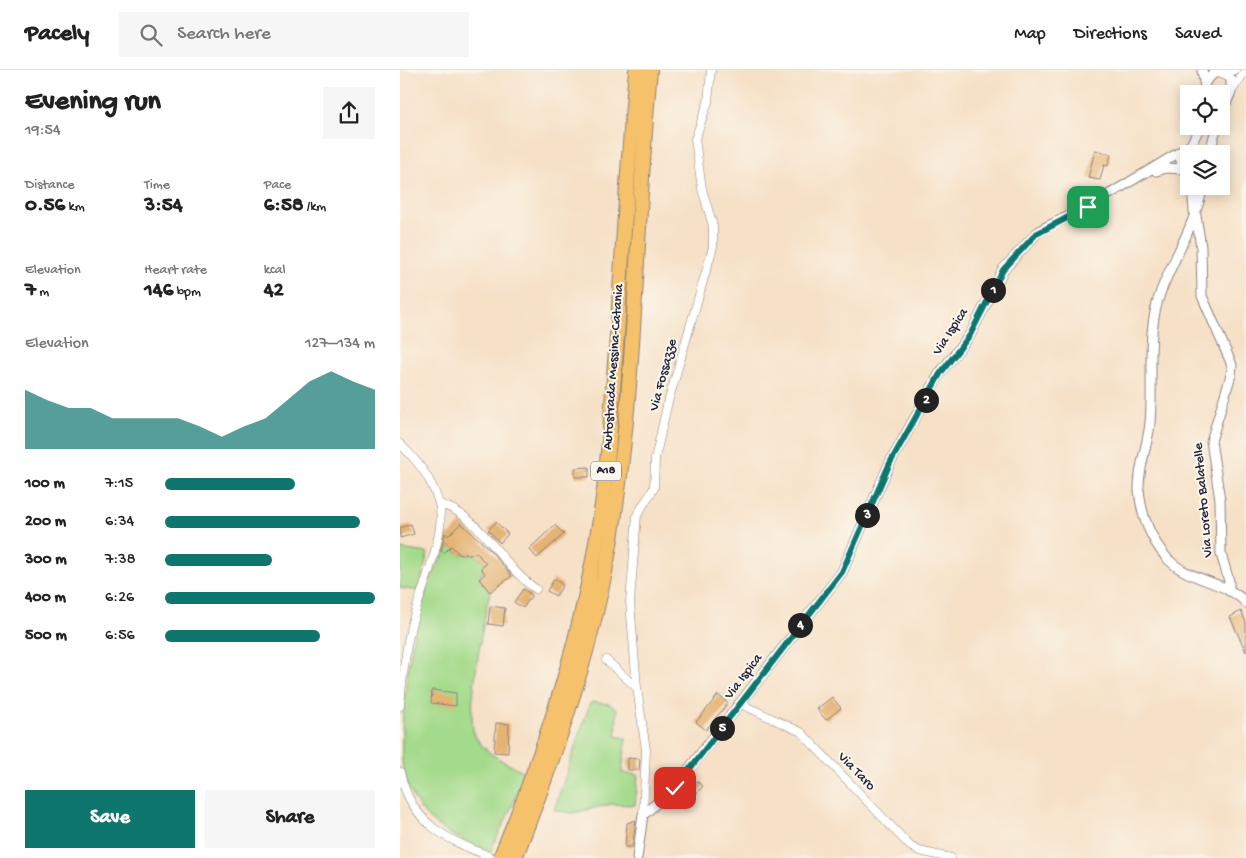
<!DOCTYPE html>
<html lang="en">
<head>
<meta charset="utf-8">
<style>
	body { margin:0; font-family:"Gochi Hand",sans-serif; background:#f6f6f6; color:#222; height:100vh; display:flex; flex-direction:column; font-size:19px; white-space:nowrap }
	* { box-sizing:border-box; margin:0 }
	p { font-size:16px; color:#767676 }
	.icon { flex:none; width:28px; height:28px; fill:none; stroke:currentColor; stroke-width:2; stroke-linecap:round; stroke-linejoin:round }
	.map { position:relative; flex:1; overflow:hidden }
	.sheet { display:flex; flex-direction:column; background:#fff; width:400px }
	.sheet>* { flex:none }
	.controls { position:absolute; left:780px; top:15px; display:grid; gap:10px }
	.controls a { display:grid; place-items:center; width:50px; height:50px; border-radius:0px; background:#fff; box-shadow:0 2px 12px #0003; font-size:25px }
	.pin { position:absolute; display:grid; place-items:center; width:42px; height:42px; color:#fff; margin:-21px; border-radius:10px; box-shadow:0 2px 8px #0006 }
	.km { position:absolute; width:25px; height:25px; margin:-12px; border-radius:50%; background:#222; color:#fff; font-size:14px; line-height:25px; text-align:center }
	.round { display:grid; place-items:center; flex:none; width:52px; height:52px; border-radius:0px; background:#f6f6f6 }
	.overview { display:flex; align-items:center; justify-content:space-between; height:85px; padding:0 25px }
	h1 { font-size:28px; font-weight:800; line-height:38px }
	.stats { display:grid; grid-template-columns:repeat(3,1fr); gap:8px; height:85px; padding:5px 25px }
	.stats div { display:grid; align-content:center }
	.stats b { font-size:21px; font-weight:800 }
	.stats small { font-size:14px; font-weight:400 }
	.stats p { font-size:14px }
	.chart { height:140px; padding:10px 25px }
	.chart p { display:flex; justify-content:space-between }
	.chart svg { width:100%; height:90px; margin-top:5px; fill:#0f766e; opacity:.7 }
	.cta { display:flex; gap:10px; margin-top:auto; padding:10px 25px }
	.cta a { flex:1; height:58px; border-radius:0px; background:#0f766e; color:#fff; font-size:20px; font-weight:800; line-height:58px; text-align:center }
	.cta a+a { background:#f6f6f6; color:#222 }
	ul { padding:0 25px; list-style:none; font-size:16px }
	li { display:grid; grid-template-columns:80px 60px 1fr; align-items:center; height:38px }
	li i { height:12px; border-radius:6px; background:#0f766e }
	header { display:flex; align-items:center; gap:30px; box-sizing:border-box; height:70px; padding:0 25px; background:#fff; border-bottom:1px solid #e0e0e0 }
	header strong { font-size:24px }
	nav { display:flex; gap:28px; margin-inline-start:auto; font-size:18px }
	.search { width:350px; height:45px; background:#f6f6f6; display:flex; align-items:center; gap:12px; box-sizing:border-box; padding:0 18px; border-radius:0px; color:#767676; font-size:19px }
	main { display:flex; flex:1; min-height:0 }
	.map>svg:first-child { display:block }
	.green { fill:#a4da8b; stroke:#637e63 }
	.building { fill:#e5b474 }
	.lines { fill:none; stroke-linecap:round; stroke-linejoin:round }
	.minor-casing { stroke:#8c8180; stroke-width:9 }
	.tertiary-casing { stroke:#8c8180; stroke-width:11 }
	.motorway-casing { stroke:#8c8180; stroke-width:16 }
	.minor { stroke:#fff; stroke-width:8 }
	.tertiary { stroke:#fff; stroke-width:9 }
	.motorway { stroke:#f5c16b; stroke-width:14 }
	.route-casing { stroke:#fff; stroke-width:10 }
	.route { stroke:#0f766e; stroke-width:6 }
	.labels { text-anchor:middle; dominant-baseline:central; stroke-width:4; stroke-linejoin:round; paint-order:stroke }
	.shield { fill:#fbf7ec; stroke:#636270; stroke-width:1 }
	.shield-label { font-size:12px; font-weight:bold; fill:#22223b }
	.street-label { font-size:14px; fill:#22223b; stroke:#fbf7ec }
</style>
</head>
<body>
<header>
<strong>Pacely</strong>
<div class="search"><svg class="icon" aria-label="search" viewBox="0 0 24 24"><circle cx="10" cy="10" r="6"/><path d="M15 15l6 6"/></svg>Search here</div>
<nav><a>Map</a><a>Directions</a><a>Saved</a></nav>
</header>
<main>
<section class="sheet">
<div class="overview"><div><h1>Evening run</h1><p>19:54</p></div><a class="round"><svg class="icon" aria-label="share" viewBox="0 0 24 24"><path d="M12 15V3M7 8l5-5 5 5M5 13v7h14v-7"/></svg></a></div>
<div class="stats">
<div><p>Distance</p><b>0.56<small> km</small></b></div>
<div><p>Time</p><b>3:54</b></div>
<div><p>Pace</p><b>6:58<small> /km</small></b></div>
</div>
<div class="stats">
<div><p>Elevation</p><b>7<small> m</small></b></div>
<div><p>Heart rate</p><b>146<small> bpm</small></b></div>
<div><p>kcal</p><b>42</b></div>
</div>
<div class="chart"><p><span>Elevation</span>127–134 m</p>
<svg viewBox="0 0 160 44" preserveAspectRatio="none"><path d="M0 44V15L10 20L20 24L30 24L40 29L50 29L60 29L70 29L80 33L90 38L100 33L110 29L120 20L130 11L140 6L150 11L160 15V44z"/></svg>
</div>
<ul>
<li><b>100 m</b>7:15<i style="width:62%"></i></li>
<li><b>200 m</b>6:34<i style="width:93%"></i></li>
<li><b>300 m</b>7:38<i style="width:51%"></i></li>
<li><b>400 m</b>6:26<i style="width:100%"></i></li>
<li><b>500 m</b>6:56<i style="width:74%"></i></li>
</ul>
<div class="cta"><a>Save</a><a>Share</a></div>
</section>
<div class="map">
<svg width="846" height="788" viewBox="0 0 846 788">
	<rect width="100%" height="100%" fill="#fbf7ec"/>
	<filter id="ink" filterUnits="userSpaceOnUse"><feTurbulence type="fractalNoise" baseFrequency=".02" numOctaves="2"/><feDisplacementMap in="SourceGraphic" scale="10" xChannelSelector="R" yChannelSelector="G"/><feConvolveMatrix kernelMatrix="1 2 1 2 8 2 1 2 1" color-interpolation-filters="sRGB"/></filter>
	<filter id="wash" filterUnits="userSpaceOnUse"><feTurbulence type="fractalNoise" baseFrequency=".0096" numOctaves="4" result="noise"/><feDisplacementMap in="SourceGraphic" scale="20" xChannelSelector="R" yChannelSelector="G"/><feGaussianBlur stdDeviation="1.12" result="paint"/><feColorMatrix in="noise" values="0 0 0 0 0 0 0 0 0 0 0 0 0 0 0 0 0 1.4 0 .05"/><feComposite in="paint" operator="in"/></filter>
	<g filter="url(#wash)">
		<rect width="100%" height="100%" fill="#f6e0c6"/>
		<!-- green -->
		<path class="green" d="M51,476L60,485L65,483L68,486L74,483L86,494L79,509L90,522C84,546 65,648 75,666C86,685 105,692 124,702L113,734L90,782C65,771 33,760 18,735C10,723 2,703 2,688C0,636 14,514 51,476Z
			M0,479L28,483L18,521L0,518Z
			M194,632L209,634L217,639L216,666L226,668L222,703L238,705L235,735L212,734L172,743L154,740L190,633Z"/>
		<g id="blocks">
			<!-- building -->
			<path class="building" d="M695,80L711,84L708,96L704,95L700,110L688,108Z
				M189,397V407H175V398Z
				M96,452L108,464L100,473L88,460Z
				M61,453L90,480L112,506L90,522L79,509L85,504L81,498L86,494L76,482L68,486L65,483L60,485L51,476L44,483L41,481L45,463L48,466Z
				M11,454L14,464L0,468V458Z
				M155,455L164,464L137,488L129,479Z
				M154,509L163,515L156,526L147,521Z
				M123,519L132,525L123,538L114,532Z
				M90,536L105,538L103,556L88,554Z
				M841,541L846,552V582L830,547Z
				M32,620L56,623V636L31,633Z
				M318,625L328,633L306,660L296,652Z
				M432,627L441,638L426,650L417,639Z
				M96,653L109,654L108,683L94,682Z
				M228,688L240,689L239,700H228Z
				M291,707L303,716L295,725L283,717Z
				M236,750L232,777H225L227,753Z"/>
		</g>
	</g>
	<g filter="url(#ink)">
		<use href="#blocks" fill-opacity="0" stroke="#8c8180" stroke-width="1"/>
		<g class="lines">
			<!-- minor casing -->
			<g class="minor-casing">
				<path id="minor" d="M824,3L835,0
					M831,22L846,0
					M0,374C17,390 33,411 39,434C48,463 17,529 10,560C5,585 2,610 0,636
					M40,434C83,447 101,496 136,519
					M206,590L237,618L246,680L243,745
					M237,618L230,532L237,445L254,418L255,389L267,336L313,177V156L302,119L295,69L308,32L311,0
					M341,634L401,662L510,776L519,781L551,788
					M0,702C11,754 46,769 91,787"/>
			</g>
			<!-- tertiary casing -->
			<g class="tertiary-casing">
				<path id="tertiary" d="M802,0L806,24
					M805,12L814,3H824L831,9V22L821,45
					M809,84L817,56
					M756,101L766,98L783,99
					M789,103L783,99L780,87L792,73L800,56
					M792,116L794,141
					M803,116C795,155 775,185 761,221C745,263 754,309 750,353C748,375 738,397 739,420C741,444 750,467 765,486C787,512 826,510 846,533
					M796,146L801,177L802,226L832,295L831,305L811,371L820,430L821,484L829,511V521
					M237,788L243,745L275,717L442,502L490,393L540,303L570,265L603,200L636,164L644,158L688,137L788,77"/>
			</g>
			<!-- motorway casing -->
			<g class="motorway-casing">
				<path id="motorway" d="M100,788C145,681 181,570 199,455C209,393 212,329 217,266C223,177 228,89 236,0
					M115,788C151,696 184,604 204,507C237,341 234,169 250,0"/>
			</g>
			<!-- minor -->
			<use href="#minor" class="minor"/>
			<!-- tertiary -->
			<use href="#tertiary" class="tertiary"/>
			<!-- motorway -->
			<use href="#motorway" class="motorway"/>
		</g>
	</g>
	<g class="lines" filter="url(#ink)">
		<!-- route casing -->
		<g class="route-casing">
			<path id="route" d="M275,718L442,502L490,393L540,304L570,265L603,200L636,164L688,137"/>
		</g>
		<!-- route -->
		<use href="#route" class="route"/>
	</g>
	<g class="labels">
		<!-- shield labels -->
		<rect class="shield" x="191" y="391.5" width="30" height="19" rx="4"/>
		<g class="shield-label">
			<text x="206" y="401">A18</text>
		</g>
		<!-- street labels -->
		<g class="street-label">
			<text transform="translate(551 262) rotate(-57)">Via Ispica</text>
			<text transform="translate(214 297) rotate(-86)">Autostrada Messina-Catania</text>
			<text transform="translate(264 305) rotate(-75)">Via Fossazze</text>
			<text transform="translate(804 430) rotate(-95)">Via Loreto Balatelle</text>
			<text transform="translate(344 607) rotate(-53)">Via Ispica</text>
			<text transform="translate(456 702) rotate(46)">Via Taro</text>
		</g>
	</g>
</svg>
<div class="controls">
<a><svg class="icon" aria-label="locate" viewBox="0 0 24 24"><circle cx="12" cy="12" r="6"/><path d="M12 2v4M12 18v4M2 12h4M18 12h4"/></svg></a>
<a><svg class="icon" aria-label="layers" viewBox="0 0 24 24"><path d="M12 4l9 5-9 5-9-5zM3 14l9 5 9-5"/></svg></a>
</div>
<div class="pin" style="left:688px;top:137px;background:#1e9e55"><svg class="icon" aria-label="arrive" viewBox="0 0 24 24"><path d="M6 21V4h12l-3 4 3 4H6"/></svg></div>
<div class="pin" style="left:275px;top:718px;background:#d93025"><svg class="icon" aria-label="check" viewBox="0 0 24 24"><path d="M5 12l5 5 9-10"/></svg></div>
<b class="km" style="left:593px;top:220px">1</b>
<b class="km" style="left:526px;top:330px">2</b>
<b class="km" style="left:467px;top:445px">3</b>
<b class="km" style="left:400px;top:555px">4</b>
<b class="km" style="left:322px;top:658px">5</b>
</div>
</main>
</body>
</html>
